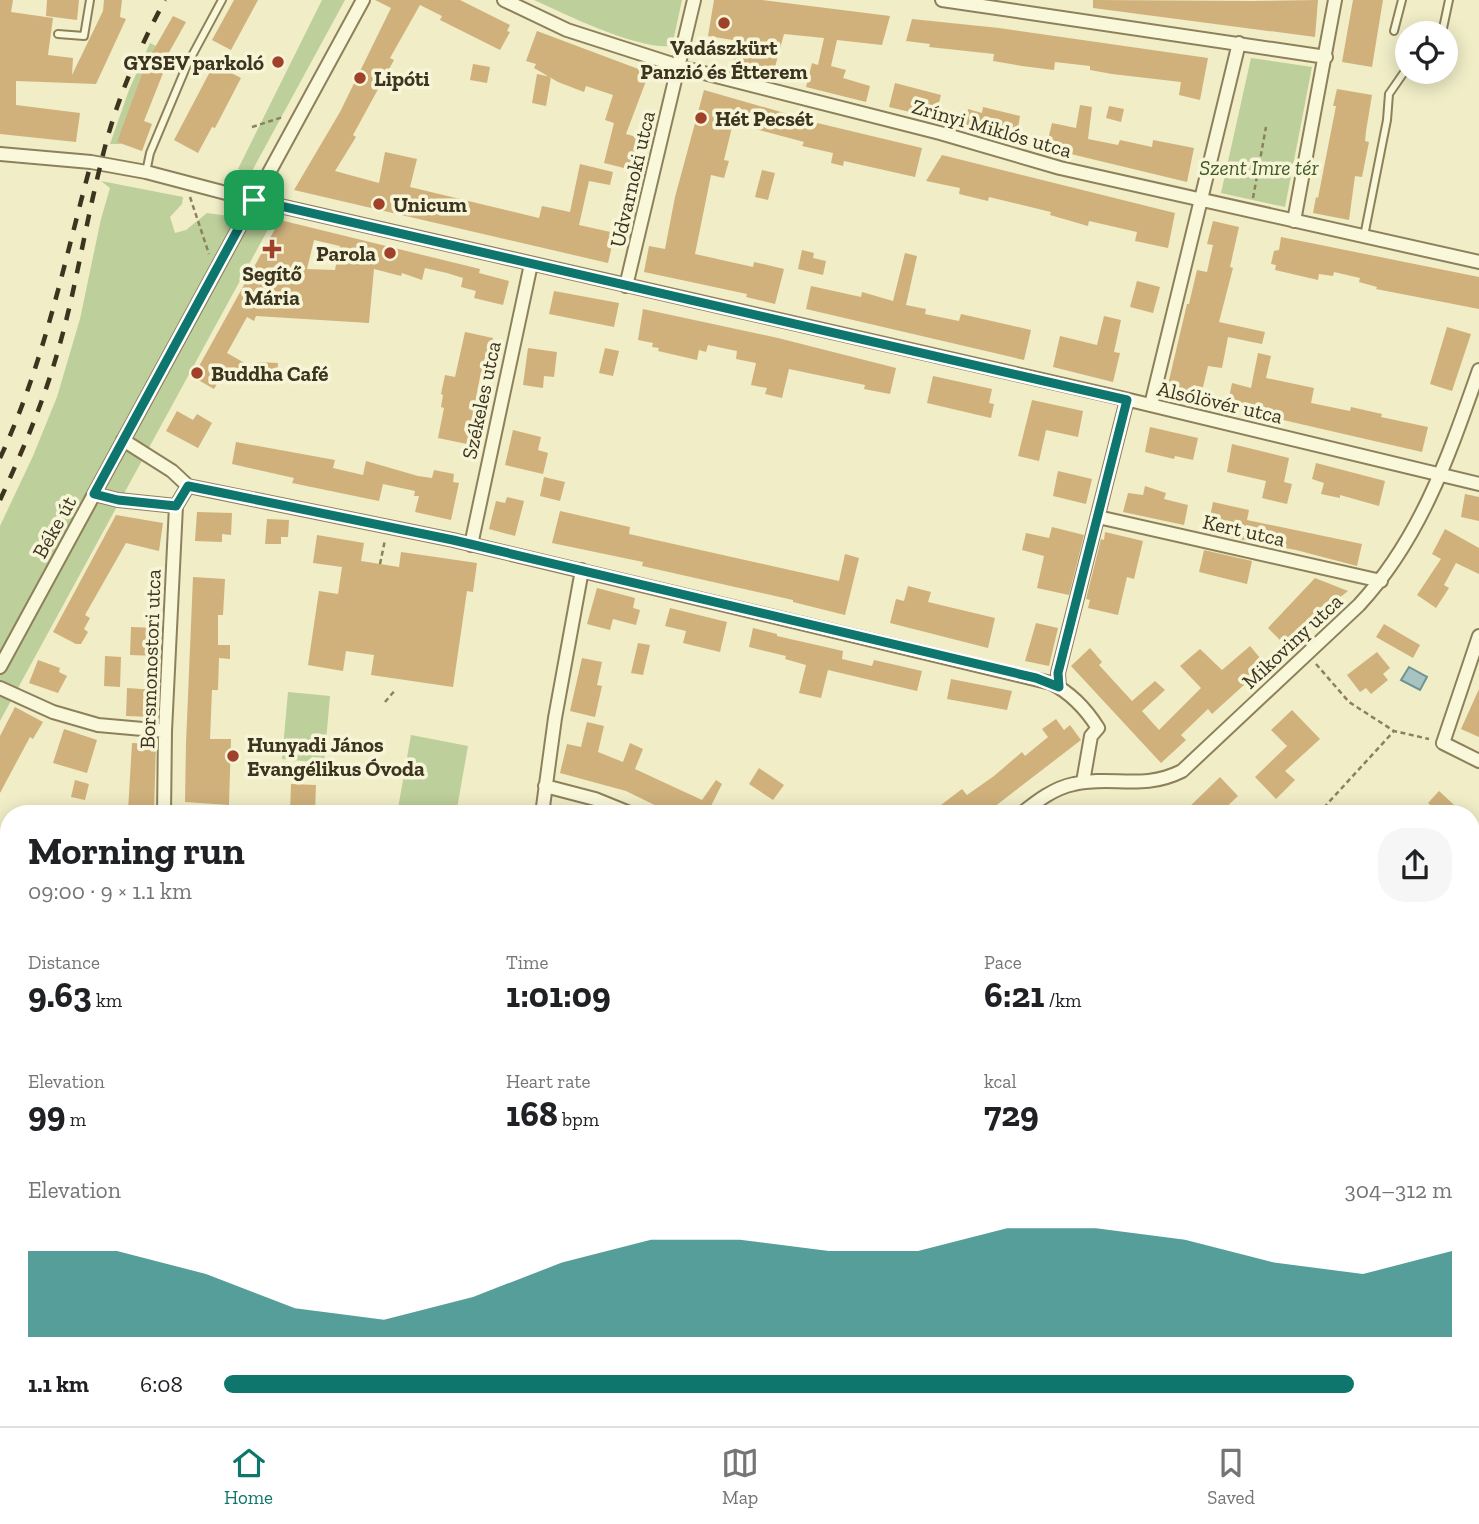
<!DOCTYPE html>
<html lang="en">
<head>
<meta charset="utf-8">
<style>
	body { margin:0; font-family:"Zilla Slab",serif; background:#f6f6f6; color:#202124; height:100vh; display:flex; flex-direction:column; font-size:26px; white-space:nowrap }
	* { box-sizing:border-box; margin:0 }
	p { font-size:23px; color:#757577 }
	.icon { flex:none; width:38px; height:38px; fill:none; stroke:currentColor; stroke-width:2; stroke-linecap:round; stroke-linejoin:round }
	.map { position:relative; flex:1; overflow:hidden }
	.side { position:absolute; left:0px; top:805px; width:1480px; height:621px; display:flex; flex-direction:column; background:#fff; border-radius:28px 28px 0 0; box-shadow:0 4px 18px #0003 }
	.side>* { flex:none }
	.controls { position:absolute; left:1395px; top:21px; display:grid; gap:14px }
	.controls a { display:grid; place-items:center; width:63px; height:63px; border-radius:50%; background:#fff; box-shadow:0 4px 18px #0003; font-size:35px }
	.pin { position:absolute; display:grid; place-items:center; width:60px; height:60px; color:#fff; margin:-30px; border-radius:14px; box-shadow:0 4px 10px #0006 }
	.round { display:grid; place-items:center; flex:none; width:74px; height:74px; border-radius:28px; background:#f6f6f6 }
	.summary { display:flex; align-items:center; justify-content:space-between; height:119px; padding:0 28px }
	h1 { font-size:38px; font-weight:700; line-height:52px }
	.stats { display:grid; grid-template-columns:repeat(3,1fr); gap:10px; height:119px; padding:7px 28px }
	.stats div { display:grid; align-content:center }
	.stats b { font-size:35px; font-weight:700 }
	.stats small { font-size:19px; font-weight:400 }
	.stats p { font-size:19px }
	.chart { height:196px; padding:14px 28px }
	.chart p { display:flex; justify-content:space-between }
	.chart svg { width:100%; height:126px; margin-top:7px; fill:#0f766e; opacity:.7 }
	ul { padding:0 28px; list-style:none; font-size:23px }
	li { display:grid; grid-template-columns:112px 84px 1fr; align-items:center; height:52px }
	li i { height:18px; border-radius:9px; background:#0f766e }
	.menu { display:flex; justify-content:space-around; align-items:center; height:98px; border-top:2px solid #e0e0e0; background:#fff; font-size:19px; color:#757577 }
	.menu a { display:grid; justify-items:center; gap:4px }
	.menu .active { color:#0f766e }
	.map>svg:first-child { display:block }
	.green { fill:#bdcf9a }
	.water { fill:#a8c4c2; stroke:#6e9392; stroke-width:2 }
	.building { fill:#d0b17c; fill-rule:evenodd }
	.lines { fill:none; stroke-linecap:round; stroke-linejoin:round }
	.lane-casing { stroke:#8d815b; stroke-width:10 }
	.street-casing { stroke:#8d815b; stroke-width:16 }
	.path { stroke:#8d815b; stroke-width:2.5; stroke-dasharray:5 3.5; stroke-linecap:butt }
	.lane { stroke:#faf8db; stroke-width:6 }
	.street { stroke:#faf8db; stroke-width:12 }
	.rail { stroke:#3d3420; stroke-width:4.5; stroke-dasharray:12 12; stroke-linecap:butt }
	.route-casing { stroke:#fff; stroke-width:14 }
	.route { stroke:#0f766e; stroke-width:9 }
	.poi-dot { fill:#9f4229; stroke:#f7f5d7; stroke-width:2.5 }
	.labels { text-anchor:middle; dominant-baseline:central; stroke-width:7; stroke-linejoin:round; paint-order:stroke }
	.poi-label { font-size:21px; font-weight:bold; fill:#3d3420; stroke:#f7f5d7; text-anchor:start }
	.street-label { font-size:21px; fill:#3d3420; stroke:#f7f5d7 }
	.park-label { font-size:21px; font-style:italic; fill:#415a25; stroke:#f7f5d7 }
</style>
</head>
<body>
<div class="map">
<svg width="1479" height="1426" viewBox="0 0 1479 1426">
	<rect width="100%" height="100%" fill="#f0edc7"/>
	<!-- green -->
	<path class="green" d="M322,0H345L252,171L249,174L238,169Z
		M534,0H682L672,46C638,50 567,15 534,0Z
		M150,43L156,46L146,63L118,142L122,144H110L129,90Z
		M1251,58L1312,67L1285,207L1221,193Z
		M101,181L183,197L182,204L170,217L175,233L186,230L207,213L272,222L0,721V526L33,456L57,397L80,319L101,219L110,188Z
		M288,692L330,696L324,763L282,759Z
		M411,735L468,746L456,814H397Z
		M0,1080H9V1418H201V1426H0Z
		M297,1418H498L499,1422H542L543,1418H1113L1116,1420L1112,1426H297Z"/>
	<!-- water -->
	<path class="water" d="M1409,667L1427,677L1420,690L1401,680Z"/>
	<!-- building -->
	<path class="building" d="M0,0H13L11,12L53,18L48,55L73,58L72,75L103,11L104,0H122L120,17L126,19L96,84L16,81V105L80,113L76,142L0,134Z
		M47,0H79L77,20L46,16Z
		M234,0H258L231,50L212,40Z
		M375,0H460L510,25L507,31L510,32L500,50L440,20L442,16L420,5L390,58L394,60L353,135L356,137L335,171L379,183L385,152L417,159L410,187L539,218L542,206L570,212L580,164L613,172L610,185L589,181L579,225L615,233L608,263L294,190L340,112L391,8Z
		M714,0H762L890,16L882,45L837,40L831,66L846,70L843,78L870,86L866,102L806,87L812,63L818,65L824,38L784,34L772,78L746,71L747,68L733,64L739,41L708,36Z
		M1093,0L1251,1L1318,0L1315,37L1093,8Z
		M1353,0H1383L1372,67L1342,62Z
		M173,16L186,22L167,56L169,58L144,121L152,124L142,151L117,142L146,63Z
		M912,19L999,28L1208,58L1200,100L1179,95L1181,82L1112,74L1090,70V66L1055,62L1054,70L1022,66L993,61L994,54L929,47L930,44L906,41Z
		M537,31L649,73L626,134L640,138L632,170L604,163L614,123L605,120L613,95L586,86L584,92L558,82L534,68L536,64L526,61Z
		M214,64L241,78L215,128L212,127L198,153L174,140Z
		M473,64L490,67L487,83L470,80Z
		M537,74L551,77L546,106L532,103Z
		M895,83L941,95L935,118L889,107Z
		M1337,89L1372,95L1366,131L1365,141L1369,142L1362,177L1355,176L1349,220L1313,213L1316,197L1318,198L1336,106H1333Z
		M704,90L788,114V116L922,148L915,177L844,161L843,166L831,163L833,153L802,146L804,142L733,123L724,160L729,161L724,178L711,175L695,254L753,267L754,262L784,269L775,304L746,297L747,294L644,272L649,246L665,249L675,197Z
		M1080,105L1092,107L1088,139L1118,145L1120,140L1152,147L1153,140L1194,148L1187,182L1046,148L1052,123L1076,128Z
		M1109,106L1124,109L1121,122L1106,118Z
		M983,107L1020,116L1016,141L964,129L968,109L982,113Z
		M942,155L1175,213L1168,248L1135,241L1137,232L1089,221L1088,226L1050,215L1051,212L989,197L988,201L959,194L960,188L926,181Z
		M762,170L775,173L768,200L755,197Z
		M280,220L480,269L479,273L509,281L503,305L474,298L476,291L461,287L463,278L447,273L425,268L422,280L402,273L401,276L374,269L369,323L256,316L254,321L247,317L227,353L257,370L258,362L278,363L277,377L237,374L233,381L222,375L214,389L193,377ZM314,240L340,246L335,270L307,269Z
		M1213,221L1239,227L1230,267L1233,268L1219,322L1265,332L1262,344L1228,337L1222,368L1208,366L1200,400L1166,393L1187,304H1189L1197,270L1207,272L1213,245L1207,244Z
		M1281,237L1479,277V309L1376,289L1377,287L1359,282L1360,278L1334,272L1333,276L1319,274L1318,280L1275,270L1276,265L1271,264L1274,251L1279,250Z
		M802,250L814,253L813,258L826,261L823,275L798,269Z
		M905,253L917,256L906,305L926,309L925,314L959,321L961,314L1031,330L1024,360L806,309L811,286L861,297L862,292L893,301Z
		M1137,281L1160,287L1153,313L1130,307Z
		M554,291L619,303L614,327L549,314Z
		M643,309L778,338L896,368L890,394L864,389L865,385L789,369L782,398L765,394L767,388L751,385L756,363L736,359L737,351L708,345L706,352L699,350L697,360L658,351L659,348L652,347L653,343L638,340Z
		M1104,316L1121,320L1114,352L1120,353L1113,382L1053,367L1060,336L1097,345Z
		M1447,327L1471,334L1452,391L1430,384Z
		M465,332L493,338L486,373L481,372L467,444L438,438L444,408L441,407L443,395L441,394L445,375L455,377Z
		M528,348L557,352L554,377L544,376L543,388L523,385Z
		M605,348L619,351L613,376L599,373Z
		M1258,353L1271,356L1266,378L1314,388L1311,403L1350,411L1351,407L1382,414L1381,417L1428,427L1422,452L1227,407L1232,383L1251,388Z
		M933,376L992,389L989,403L994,404L991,418L927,403Z
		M1032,400L1083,411L1078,437L1046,430L1039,461L1018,456Z
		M177,411L193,420L197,414L212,423L198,448L166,431Z
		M1150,427L1198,438L1193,460L1175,456L1174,459L1145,452Z
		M513,430L541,437L538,450L548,453L543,474L505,465Z
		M236,442L335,460L333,468L363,475L366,461L418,476L432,478L434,470L454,474L453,482L459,483L451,520L415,512L419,496H414L415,491L383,484L379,501L292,483L294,478L232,464Z
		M1232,444L1289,458L1284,482L1292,484L1287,504L1262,498L1266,481L1227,472Z
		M1316,463L1385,481L1379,506L1340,495V498L1321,494L1324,483L1312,479Z
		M1058,471L1092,479L1086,504L1053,496Z
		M544,477L565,482L560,501L540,496Z
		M1145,486L1166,493L1164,499L1188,505L1184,525L1123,512L1128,493L1143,495Z
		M1465,494L1479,497V521L1461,517Z
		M507,497L524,501L515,536L489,529L496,501L505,503Z
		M1213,502L1249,510L1247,520L1362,544L1357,566L1296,550L1208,533L1207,531Z
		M560,511L630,527L629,534L839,581L845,554L859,558L845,615L793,602V600L642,566L643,562L552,543Z
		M197,512L232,513L231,535L222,534V542L195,541Z
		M116,515L163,523L159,551L126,543L85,615L90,618L84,629L88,632L81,644H76L53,632Z
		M267,519L289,520L288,537H281V544H265Z
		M1052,527L1084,535L1069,595L1037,588L1044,556L1022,550L1026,533L1049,538Z
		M1445,529L1479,548V574L1456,563L1444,585L1449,588L1436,608L1417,595L1441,559L1432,554Z
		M1105,532L1143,541L1134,579L1127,577L1118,615L1088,608L1090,600L1086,599L1101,539L1104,540Z
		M317,535L364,543L361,561L399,567L401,552L477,563L473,592L467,591L453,687L371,675L374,655L346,651L343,671L308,665L319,591L338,594L342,567L313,563Z
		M1204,550L1252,561L1247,584L1199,572Z
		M193,577L225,579L223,615H218V645H230V659L219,658L218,690H212L210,739H231L229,805L185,802L186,743Z
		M1315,578L1348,591L1311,620L1285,645L1268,628Z
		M908,586L931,592L928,602L995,618L988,648L890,623L896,599L904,601Z
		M597,588L635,598L633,608L640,610L636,625L613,619L610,630L587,624Z
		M670,608L727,622L720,652L683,643L686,631L665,626Z
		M1036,623L1058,628L1049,666L1025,661Z
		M1384,624L1420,645L1413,658L1376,637Z
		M131,627L158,628L157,656L130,655Z
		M753,628L777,634V636L843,651L842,659L872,666L874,660L922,671L917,691L828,670L821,698L799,693L806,665L785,659L786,656L749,647Z
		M638,643L650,645L643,675L631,673Z
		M1250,646L1266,665L1212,714L1208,709L1181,735L1186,740L1161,763L1071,666L1090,648L1102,662L1099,665L1132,701L1155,681L1165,690L1142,711L1159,730L1201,688L1180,666L1200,649L1222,670Z
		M1377,652L1390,668L1383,674L1388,680L1371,694L1366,688L1360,692L1347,675Z
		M105,656L121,657L120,687L104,686Z
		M582,658L602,662L597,685L602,686L595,717L570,711Z
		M38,660L60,668L59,672L67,676L58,693L29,683Z
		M951,679L1012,691L1007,710L947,699Z
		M127,688L155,690L154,717L126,716Z
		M1479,689V737L1461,729Z
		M15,707L43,722L33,739L30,737L0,793V736Z
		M1292,710L1320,739L1285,771L1295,780L1276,799L1255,777L1287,746L1271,730Z
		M1056,719L1064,730L1070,725L1081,740L985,814H948L941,805L962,789L967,795L994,776L1022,752L1025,756L1048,737L1042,729Z
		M587,722L604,726L598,752L623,762L630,743L643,749L635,769L702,800L716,780L722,784L711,806L728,814H673L626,791L560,773L567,744L581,747Z
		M64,729L97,740L87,773L53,763Z
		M132,743L156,744L154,812L128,811Z
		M759,768L784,785L773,800L749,784Z
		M1220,777L1238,796L1219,814H1182Z
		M75,780L89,784L85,800L71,797Z
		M291,784L316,785L315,814H290Z
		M1439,791L1464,814H1440L1428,803Z"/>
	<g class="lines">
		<!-- lane casing -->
		<g class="lane-casing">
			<path id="lane" d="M1394,31L1402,0
				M1442,33L1449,0
				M58,34L84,36L90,0
				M146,172L150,153L187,65L222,0
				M1364,236L1387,120L1389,94L1407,68
				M0,1142H9
				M184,1426V1418
				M461,1426L462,1418
				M585,1426L588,1418
				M641,1426L649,1418
				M657,1426L663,1418
				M726,1426L730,1418"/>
		</g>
		<!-- street casing -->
		<g class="street-casing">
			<path id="street" d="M504,0L567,30L688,69L940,133L1060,168L1479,262
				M942,0L1326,57
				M0,154L91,162L146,172L245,198L1121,398L1479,484
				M1294,221L1335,0
				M626,286L694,0
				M1151,405L1239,43
				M123,440L172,471L188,486L176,506L165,731L164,814
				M188,486L453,540L1051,683C1071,693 1086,709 1098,728L1091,736L1083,782
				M94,494L118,500L176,506
				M1098,517L1381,581
				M471,545L531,264
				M1479,636L1443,743L1479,761
				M0,667L363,0
				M1059,687L1058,673L1127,400
				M0,688L53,712L98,725L165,731
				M545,786L595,799L632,814
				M542,814L555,718L582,570
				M1021,814C1037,801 1054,788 1074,784C1112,775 1142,791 1182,771L1359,605C1421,538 1449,455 1479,370
				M0,1060H9
				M1472,1186L1479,1180
				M1127,1418L1140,1426
				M1200,1426L1208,1418
				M1475,1426L1479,1425"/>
		</g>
		<!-- path -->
		<path class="path" d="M252,127L283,117
			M190,197L209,254
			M1253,198L1266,127
			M380,564L385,540
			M1316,664L1349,702L1394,731L1429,739
			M385,702L396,689
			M1318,814L1394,731
			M1472,1078L1479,1085
			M1472,1130L1479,1136
			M0,1223L9,1222
			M0,1392L9,1388
			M50,1418L64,1426
			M126,1418L132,1426
			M972,1418V1426
			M1013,1418L1016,1426
			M333,1426L334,1418
			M817,1426L824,1418
			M894,1426L896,1418"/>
		<!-- lane -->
		<use href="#lane" class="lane"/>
		<!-- street -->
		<use href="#street" class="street"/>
		<!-- rail -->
		<path class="rail" d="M0,458C44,364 64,263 91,163
			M0,500C24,448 46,396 61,340C77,282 86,222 101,163C114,106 137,52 165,0"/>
	</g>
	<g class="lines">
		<!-- route casing -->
		<g class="route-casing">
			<path id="route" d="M254,200L1127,400L1058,673L1059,687L1036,678L453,540L218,492L188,486L176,506L118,500L94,494Z"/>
		</g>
		<!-- route -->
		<use href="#route" class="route"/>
	</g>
	<!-- markers -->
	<g class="poi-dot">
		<circle cx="724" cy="23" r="7"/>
		<circle cx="278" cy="62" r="7"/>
		<circle cx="360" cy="78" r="7"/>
		<circle cx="701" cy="118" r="7"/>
		<circle cx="379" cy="204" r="7"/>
		<path d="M268.5 238.5h7v7h7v7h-7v7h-7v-7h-7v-7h7z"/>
		<circle cx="390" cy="253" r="7"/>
		<circle cx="197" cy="373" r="7"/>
		<circle cx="233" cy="756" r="7"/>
	</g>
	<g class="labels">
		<!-- poi labels -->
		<g class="poi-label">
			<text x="724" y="47" text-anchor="middle">Vadászkürt<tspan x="724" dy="24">Panzió és Étterem</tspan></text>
			<text x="264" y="62" text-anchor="end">GYSEV parkoló</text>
			<text x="374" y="78">Lipóti</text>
			<text x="715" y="118">Hét Pecsét</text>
			<text x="393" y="204">Unicum</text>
			<text x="376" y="253" text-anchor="end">Parola</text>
			<text x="272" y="273" text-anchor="middle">Segítő<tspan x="272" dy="24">Mária</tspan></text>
			<text x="211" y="373">Buddha Café</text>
			<text x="247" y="744">Hunyadi János<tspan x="247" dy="24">Evangélikus Óvoda</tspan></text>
		</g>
		<!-- street labels -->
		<g class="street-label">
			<text transform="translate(992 128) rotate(16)">Zrínyi Miklós utca</text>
			<text transform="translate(632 179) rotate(-77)">Udvarnoki utca</text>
			<text transform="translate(481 400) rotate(-78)">Székeles utca</text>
			<text transform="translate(1220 402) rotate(13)">Alsólövér utca</text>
			<text transform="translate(54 527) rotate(-61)">Béke út</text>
			<text transform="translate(1244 530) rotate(13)">Kert utca</text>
			<text transform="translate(1292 641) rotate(-43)">Mikoviny utca</text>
			<text transform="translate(150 659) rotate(-88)">Borsmonostori utca</text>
		</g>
		<!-- park labels -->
		<g class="park-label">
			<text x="1259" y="167">Szent Imre tér</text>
		</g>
	</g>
</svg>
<div class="controls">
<a><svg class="icon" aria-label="locate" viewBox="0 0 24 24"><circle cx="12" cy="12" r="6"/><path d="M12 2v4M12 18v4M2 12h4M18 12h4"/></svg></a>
</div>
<div class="pin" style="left:254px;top:200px;background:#1e9e55"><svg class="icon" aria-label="arrive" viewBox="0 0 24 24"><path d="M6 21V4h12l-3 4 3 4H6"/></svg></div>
<section class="side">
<div class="summary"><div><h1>Morning run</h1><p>09:00 · 9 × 1.1 km</p></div><a class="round"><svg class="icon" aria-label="share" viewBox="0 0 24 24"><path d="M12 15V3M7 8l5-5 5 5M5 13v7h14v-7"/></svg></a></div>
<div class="stats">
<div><p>Distance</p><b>9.63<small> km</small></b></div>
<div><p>Time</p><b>1:01:09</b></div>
<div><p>Pace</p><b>6:21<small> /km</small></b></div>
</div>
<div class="stats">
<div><p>Elevation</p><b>99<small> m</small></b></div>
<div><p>Heart rate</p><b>168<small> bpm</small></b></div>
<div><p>kcal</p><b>729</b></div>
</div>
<div class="chart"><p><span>Elevation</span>304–312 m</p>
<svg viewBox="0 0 160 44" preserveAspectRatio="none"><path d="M0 44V14L10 14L20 22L30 34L40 38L50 30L60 18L70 10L80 10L90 14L100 14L110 6L120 6L130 10L140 18L150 22L160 14V44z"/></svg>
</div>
<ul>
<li><b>1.1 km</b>6:08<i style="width:92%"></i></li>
</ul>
</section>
</div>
<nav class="menu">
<a class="active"><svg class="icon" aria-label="home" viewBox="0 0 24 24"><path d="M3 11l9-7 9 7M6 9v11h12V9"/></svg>Home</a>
<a><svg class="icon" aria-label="map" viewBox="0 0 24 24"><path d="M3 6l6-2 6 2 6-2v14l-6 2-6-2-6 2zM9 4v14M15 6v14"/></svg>Map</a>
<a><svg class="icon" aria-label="saved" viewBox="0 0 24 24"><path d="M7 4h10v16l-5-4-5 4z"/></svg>Saved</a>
</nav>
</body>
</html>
